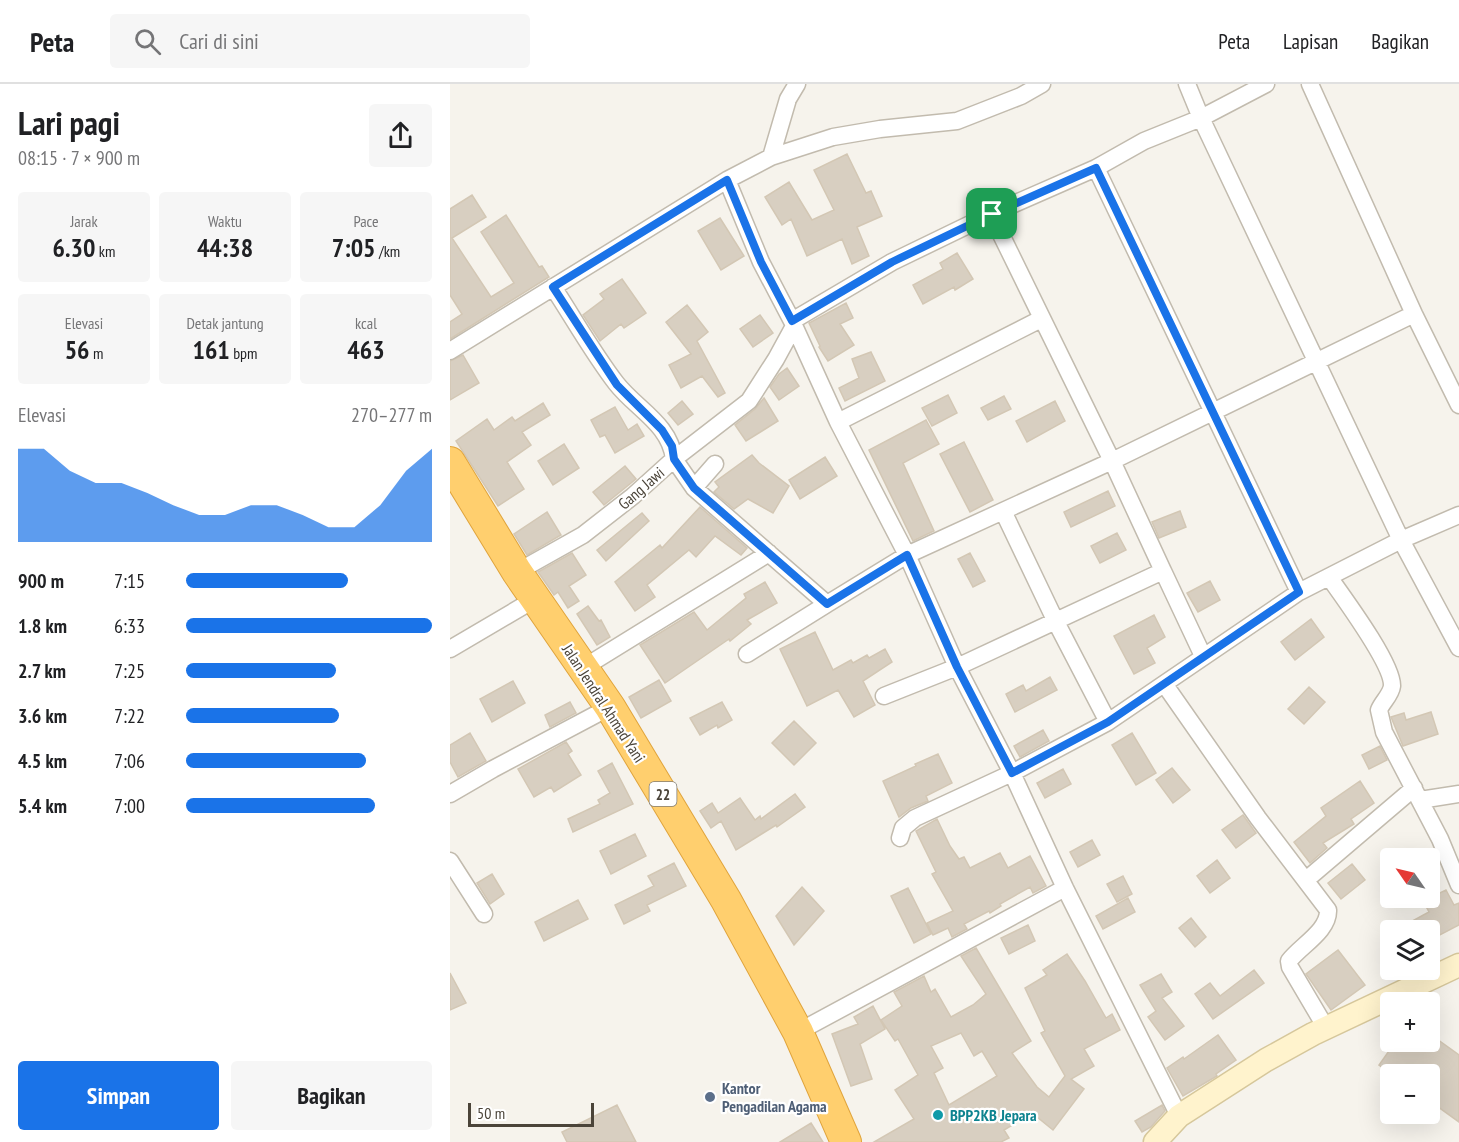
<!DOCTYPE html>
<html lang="id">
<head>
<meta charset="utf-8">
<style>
	body { margin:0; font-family:"PT Sans Narrow",sans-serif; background:#f6f6f6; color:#202124; height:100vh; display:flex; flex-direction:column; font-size:22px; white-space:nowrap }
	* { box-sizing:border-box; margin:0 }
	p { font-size:20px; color:#757577 }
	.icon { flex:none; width:33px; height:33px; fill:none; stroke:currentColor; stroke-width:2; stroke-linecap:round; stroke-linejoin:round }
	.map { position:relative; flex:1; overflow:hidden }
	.drawer { display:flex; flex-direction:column; background:#fff; width:450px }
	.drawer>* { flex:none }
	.needle { width:39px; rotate:304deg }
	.controls { position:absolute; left:930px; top:764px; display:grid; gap:12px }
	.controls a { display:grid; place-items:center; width:60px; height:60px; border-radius:6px; background:#fff; box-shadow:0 6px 24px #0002; font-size:30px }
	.scale { position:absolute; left:18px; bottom:15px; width:126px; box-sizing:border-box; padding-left:6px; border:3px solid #4b4439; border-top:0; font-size:16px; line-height:21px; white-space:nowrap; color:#4b4439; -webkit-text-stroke:4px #fff; paint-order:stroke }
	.pin { position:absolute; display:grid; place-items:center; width:51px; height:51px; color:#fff; margin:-26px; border-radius:12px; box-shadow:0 3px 9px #0006 }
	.round { display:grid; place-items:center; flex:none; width:63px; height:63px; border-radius:6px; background:#f6f6f6 }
	.headline { display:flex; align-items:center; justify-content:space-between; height:102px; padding:0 18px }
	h1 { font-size:33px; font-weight:600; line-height:45px }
	.metrics { display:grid; grid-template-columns:repeat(3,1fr); gap:9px; height:102px; padding:6px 18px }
	.metrics div { display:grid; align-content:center; border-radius:6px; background:#f6f6f6; text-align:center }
	.metrics b { font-size:26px; font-weight:600 }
	.metrics small { font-size:16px; font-weight:400 }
	.metrics p { font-size:16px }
	.chart { height:168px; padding:12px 18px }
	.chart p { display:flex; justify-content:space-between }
	.chart svg { width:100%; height:108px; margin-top:6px; fill:#1a73e8; opacity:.7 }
	.primary-button { display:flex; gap:12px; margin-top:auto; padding:12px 18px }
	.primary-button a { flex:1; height:69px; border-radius:6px; background:#1a73e8; color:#fff; font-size:24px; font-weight:600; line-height:69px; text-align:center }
	.primary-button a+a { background:#f6f6f6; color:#202124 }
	ul { padding:0 18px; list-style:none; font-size:20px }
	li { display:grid; grid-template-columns:96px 72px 1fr; align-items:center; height:45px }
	li i { height:15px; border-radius:8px; background:#1a73e8 }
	header { display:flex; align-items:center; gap:36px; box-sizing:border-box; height:84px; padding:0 30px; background:#fff; border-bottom:2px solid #e0e0e0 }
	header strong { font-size:28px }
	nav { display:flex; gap:33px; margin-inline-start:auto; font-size:21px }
	.search { width:420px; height:54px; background:#f6f6f6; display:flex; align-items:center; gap:15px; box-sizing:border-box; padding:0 21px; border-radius:6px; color:#757577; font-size:22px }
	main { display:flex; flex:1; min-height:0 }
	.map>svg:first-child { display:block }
	.building { fill:#d8cfc1; stroke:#d3c7b4; stroke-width:1.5; fill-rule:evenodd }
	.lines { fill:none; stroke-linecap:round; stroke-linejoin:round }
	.street-casing { stroke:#c2bbae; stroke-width:19 }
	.secondary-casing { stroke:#d6c79b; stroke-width:25 }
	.highway-casing { stroke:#e0a43c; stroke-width:32 }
	.street { stroke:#fff; stroke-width:16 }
	.secondary { stroke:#fff3cd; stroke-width:22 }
	.highway { stroke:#ffcf6e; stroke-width:30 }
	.route-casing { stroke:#fff; stroke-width:12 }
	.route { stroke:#1a73e8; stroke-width:8 }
	.service-dot { fill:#5c6f8a; stroke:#fff; stroke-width:2 }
	.culture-dot { fill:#0f9aa8; stroke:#fff; stroke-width:2 }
	.labels { text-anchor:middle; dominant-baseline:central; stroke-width:4.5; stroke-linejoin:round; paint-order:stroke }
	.shield { fill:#fff; stroke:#817c74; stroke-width:1.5 }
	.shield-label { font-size:15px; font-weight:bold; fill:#4b4439 }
	.street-label { font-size:16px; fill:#4b4439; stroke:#fff }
	.service-label { font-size:16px; font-weight:bold; fill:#4e5e75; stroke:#fff; text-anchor:start }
	.culture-label { font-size:16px; font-weight:bold; fill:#0d838f; stroke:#fff; text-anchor:start }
</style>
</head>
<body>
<header>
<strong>Peta</strong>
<div class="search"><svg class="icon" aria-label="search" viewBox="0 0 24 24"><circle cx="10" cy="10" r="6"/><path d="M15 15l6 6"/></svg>Cari di sini</div>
<nav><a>Peta</a><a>Lapisan</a><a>Bagikan</a></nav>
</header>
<main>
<section class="drawer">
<div class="headline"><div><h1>Lari pagi</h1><p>08:15 · 7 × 900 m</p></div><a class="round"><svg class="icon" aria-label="share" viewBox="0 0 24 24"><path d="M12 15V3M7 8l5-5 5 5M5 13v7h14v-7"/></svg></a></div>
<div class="metrics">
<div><p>Jarak</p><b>6.30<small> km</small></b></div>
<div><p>Waktu</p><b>44:38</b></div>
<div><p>Pace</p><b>7:05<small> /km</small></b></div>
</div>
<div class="metrics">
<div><p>Elevasi</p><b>56<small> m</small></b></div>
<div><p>Detak jantung</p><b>161<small> bpm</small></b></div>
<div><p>kcal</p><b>463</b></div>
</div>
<div class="chart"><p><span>Elevasi</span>270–277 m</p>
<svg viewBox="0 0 160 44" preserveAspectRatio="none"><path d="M0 44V6L10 6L20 15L30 20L40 20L50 24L60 29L70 33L80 33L90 29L100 29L110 33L120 38L130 38L140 29L150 15L160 6V44z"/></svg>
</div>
<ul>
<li><b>900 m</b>7:15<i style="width:66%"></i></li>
<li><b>1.8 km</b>6:33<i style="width:100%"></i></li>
<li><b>2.7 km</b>7:25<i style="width:61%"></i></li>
<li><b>3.6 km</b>7:22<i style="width:62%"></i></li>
<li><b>4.5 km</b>7:06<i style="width:73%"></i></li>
<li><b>5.4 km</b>7:00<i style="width:77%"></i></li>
</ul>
<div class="primary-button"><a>Simpan</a><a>Bagikan</a></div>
</section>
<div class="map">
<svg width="1009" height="1058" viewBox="0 0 1009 1058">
	<rect width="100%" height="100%" fill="#f6f3ec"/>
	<!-- building -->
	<path class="building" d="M397,70L416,109L421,107L432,132L407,143L419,172L402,180L392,155L357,172L341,135L332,141L315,113L339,98L362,136L384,126L364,86Z
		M22,111L36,133L2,154L41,213L64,199L31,148L56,131L89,183L92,182L99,193L0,255V238L12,230L0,211V125Z
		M270,134L294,172L271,186L248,147Z
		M507,169L523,195L505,206L504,203L473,220L463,201L493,185L490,179Z
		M172,195L196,229L174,244L171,240L150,257L133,231L154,215L150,210Z
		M396,219L403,234L390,240L404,261L378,277L369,263L370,262L359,239Z
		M237,221L258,248L247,257L275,309L268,313L252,292L231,304L219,281L241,270L216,238Z
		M310,231L323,249L303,263L290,245Z
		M421,268L435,297L395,317L389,304L409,294L402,275Z
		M13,271L29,299L0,316V277Z
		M337,284L349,302L329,316L320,303L329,290Z
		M498,311L507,329L482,342L472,324Z
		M554,312L561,325L538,336L531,324Z
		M314,314L328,337L296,357L285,341L305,325Z
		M232,317L243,330L228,341L218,329Z
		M605,317L615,337L577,358L566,337Z
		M93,319L100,331L72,348L81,361L57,378L74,405L48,422L6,357L37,335L44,346L62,333L65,337Z
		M165,323L178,346L187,340L194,352L165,369L155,351L150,353L141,336Z
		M476,336L489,360L453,379L484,447L463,457L419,366Z
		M514,358L543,416L520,428L490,370Z
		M114,360L129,384L103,401L88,377Z
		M302,371L309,379L339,402L323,429L298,415L284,425L264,408L269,403L265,398Z
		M375,373L387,392L350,415L339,396Z
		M175,382L186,395L154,421L143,408Z
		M658,407L665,422L621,443L614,428Z
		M250,423L297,464L291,471L265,452L246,473L239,466L197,501L205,513L185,527L165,498L210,461L212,464Z
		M730,427L736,443L709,454L702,438Z
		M97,428L111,451L77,471L64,450Z
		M192,429L199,437L156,477L147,466Z
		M667,449L676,466L650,479L641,462Z
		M122,469L136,491L119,502L129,517L118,524L108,508L104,511L88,488Z
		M520,469L535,497L523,503L508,475Z
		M760,497L770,516L748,528L737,509Z
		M315,498L327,519L297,536L301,540L280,557L279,555L215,599L190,561L244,528L257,546L296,514L294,510Z
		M138,522L149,537L151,536L160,553L147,561L127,530Z
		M704,531L715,553L697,564L705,579L684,590L664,552Z
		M861,535L874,553L845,576L831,558Z
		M365,548L383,586L401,576L403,579L417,571L419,574L435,565L442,578L413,597L425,621L404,633L388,606L357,622L330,565Z
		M600,593L607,606L565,628L556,610L573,601L576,607Z
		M209,596L221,617L191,634L179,613Z
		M63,597L75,619L42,638L30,615Z
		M859,603L875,618L854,640L838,625Z
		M120,618L126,629L100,643L95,631Z
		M272,618L282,636L268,644L267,641L250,651L240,634Z
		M981,628L988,650L953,662L941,633L954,629L956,636Z
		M344,637L366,659L344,681L322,659Z
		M593,646L599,657L570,673L564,662Z
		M20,649L36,677L8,693L0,678V661Z
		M682,649L706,689L686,701L662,661Z
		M116,658L122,667L118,670L131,691L104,708L101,703L84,713L68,685Z
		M930,662L937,676L919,685L912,671Z
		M488,670L502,699L476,712L478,717L461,724L449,733L433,697L466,682L465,680Z
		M162,679L183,720L123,748L118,735L150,720L148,716L160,709L148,687Z
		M722,684L740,706L723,719L706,696Z
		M613,685L621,700L595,714L587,699Z
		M910,697L924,719L901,735L904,740L873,759L877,764L860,779L844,758L876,732L871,724Z
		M345,710L355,723L327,743L326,741L286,766L271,737L261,744L250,727L262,719L268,729L290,714L305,736L310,732L311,735Z
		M793,731L806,749L786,764L772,746Z
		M487,735L500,762L509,775L514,773L520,784L550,769L558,784L580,772L596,802L583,809L580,803L550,820L551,822L540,829L539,827L514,840L517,845L502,853L498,844L483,851L477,839L503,827L482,790L486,788L466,747Z
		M185,750L196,772L161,790L150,767Z
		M642,756L650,771L628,783L620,768Z
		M767,776L780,794L760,809L747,792Z
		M224,779L236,802L197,821L200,827L174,840L165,821L204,802L198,792Z
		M902,780L915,796L891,815L878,799Z
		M42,790L54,810L40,820L27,799Z
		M673,792L682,810L667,818L657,800Z
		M352,803L374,827L344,861L326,832Z
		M458,804L481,850L464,859L441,812Z
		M996,806L1004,821L1009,819V841L980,856V846H946L979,828L973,817Z
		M678,814L685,828L653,845L646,832Z
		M128,816L138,835L94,857L85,838Z
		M741,834L756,853L745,863L729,844Z
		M578,841L585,857L559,870L551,854Z
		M526,864L581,957L562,969L587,1003L599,1013L615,992L591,949L595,947L575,904L597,891L593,886L617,870L635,897L656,934L662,930L670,946L634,965L644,982L621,995L634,1005L603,1046L582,1029L554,1046L559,1054L551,1058H424L464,1035L445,1006L468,991L448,955L445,957L431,936L452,922L444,908L474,892L481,908L485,905L501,933L523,921L536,910L511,872ZM511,949L524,972L532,967L547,992L499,1021L484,989L493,984L481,962Z
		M888,866L915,901L881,926L856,890Z
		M804,886L814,899L763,935L745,910L760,899L770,912Z
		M0,889L16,919L0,926Z
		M711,890L722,908L712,914L734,942L715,956L698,933L706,927L690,901Z
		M423,922L435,945L410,960L422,995L401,1002L382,950L408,940L404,933Z
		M980,950L1009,971V1038L980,1017V990H941L929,981L946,957H980Z
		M768,951L786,976L766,990L767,992L733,1012L717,984L733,973L734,975Z
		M167,1021L186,1058H117L112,1048Z
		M712,1021L715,1027L701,1043L692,1048L685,1037Z
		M361,1039L373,1058H330Z"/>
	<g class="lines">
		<!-- street casing -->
		<g class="street-casing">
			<path id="street" d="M737,0L751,34L951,456L1009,564
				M860,0L964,230L1009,321
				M321,73L338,15L347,0
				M646,84L849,508
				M277,96L311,178L342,237L388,338L457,471L507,583L562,689L615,804L729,1032
				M342,237L442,178L541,130L646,84L694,57L751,34L816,0
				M344,242L326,275L299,317L224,375L244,404L377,520L457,471L662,377L964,230
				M0,267L277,96L321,73L383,53L430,45L507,37L571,12L592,0
				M388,338L591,235
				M244,404L265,380
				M553,427L606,538L658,638
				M713,487L753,572
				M67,488L133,451L183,412L224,375C220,340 186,325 166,299C143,269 124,235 103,203
				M879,493C893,513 943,580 942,602C941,611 932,618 929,626L934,648L990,755L1009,801
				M0,565L85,515
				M297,570L377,520
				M133,584L319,469
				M715,601L808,734L878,826C879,847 850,862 839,877L840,883L876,944
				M434,612L507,583L713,487L662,377L541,130
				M0,710L43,685L160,623
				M970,716L1009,710
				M450,754L453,744L465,734L562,689L658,638L849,508L951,456L1009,431
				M0,777L34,830
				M856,796L964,704
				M348,948L615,804"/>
		</g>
		<!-- secondary casing -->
		<g class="secondary-casing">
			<path id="secondary" d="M705,1058L729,1032L816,976L863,950L1009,881"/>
		</g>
		<!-- highway casing -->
		<g class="highway-casing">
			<path id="highway" d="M0,378L67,488L160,623L276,816L348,948L396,1058"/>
		</g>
		<!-- street -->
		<use href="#street" class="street"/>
		<!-- secondary -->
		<use href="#secondary" class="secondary"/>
		<!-- highway -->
		<use href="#highway" class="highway"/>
	</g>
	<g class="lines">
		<!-- route casing -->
		<g class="route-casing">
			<path id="route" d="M646,84L849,508L658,638L562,689L507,583L457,471L377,520L244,404L224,375L222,362L212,346L167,301L103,203L277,96L311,178L342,237L442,178L542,130Z"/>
		</g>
		<!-- route -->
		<use href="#route" class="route"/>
	</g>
	<!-- markers -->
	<circle class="service-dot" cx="260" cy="1013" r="6"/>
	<circle class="culture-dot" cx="488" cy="1031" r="6"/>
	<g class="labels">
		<!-- shield labels -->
		<rect class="shield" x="199.5" y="698" width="27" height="24" rx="4.5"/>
		<g class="shield-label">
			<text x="213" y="710">22</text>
		</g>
		<!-- street labels -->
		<g class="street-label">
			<text transform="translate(191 404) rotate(-41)">Gang Jawi</text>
			<text transform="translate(154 619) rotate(57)">Jalan Jendral Ahmad Yani</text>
		</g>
		<!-- service labels -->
		<g class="service-label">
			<text x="272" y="1004">Kantor<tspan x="272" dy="18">Pengadilan Agama</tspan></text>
		</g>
		<!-- culture labels -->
		<g class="culture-label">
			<text x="500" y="1031">BPP2KB Jepara</text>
		</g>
	</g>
</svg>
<div class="controls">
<a><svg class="needle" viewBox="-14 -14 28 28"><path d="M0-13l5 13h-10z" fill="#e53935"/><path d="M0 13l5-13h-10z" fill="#757577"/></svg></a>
<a><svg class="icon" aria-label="layers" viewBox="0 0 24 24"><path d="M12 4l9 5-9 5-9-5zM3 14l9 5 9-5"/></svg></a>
<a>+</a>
<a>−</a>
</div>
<div class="scale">50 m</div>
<div class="pin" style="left:542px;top:130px;background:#1e9e55"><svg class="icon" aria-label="arrive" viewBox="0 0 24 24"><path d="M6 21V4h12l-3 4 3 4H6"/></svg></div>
</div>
</main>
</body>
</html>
